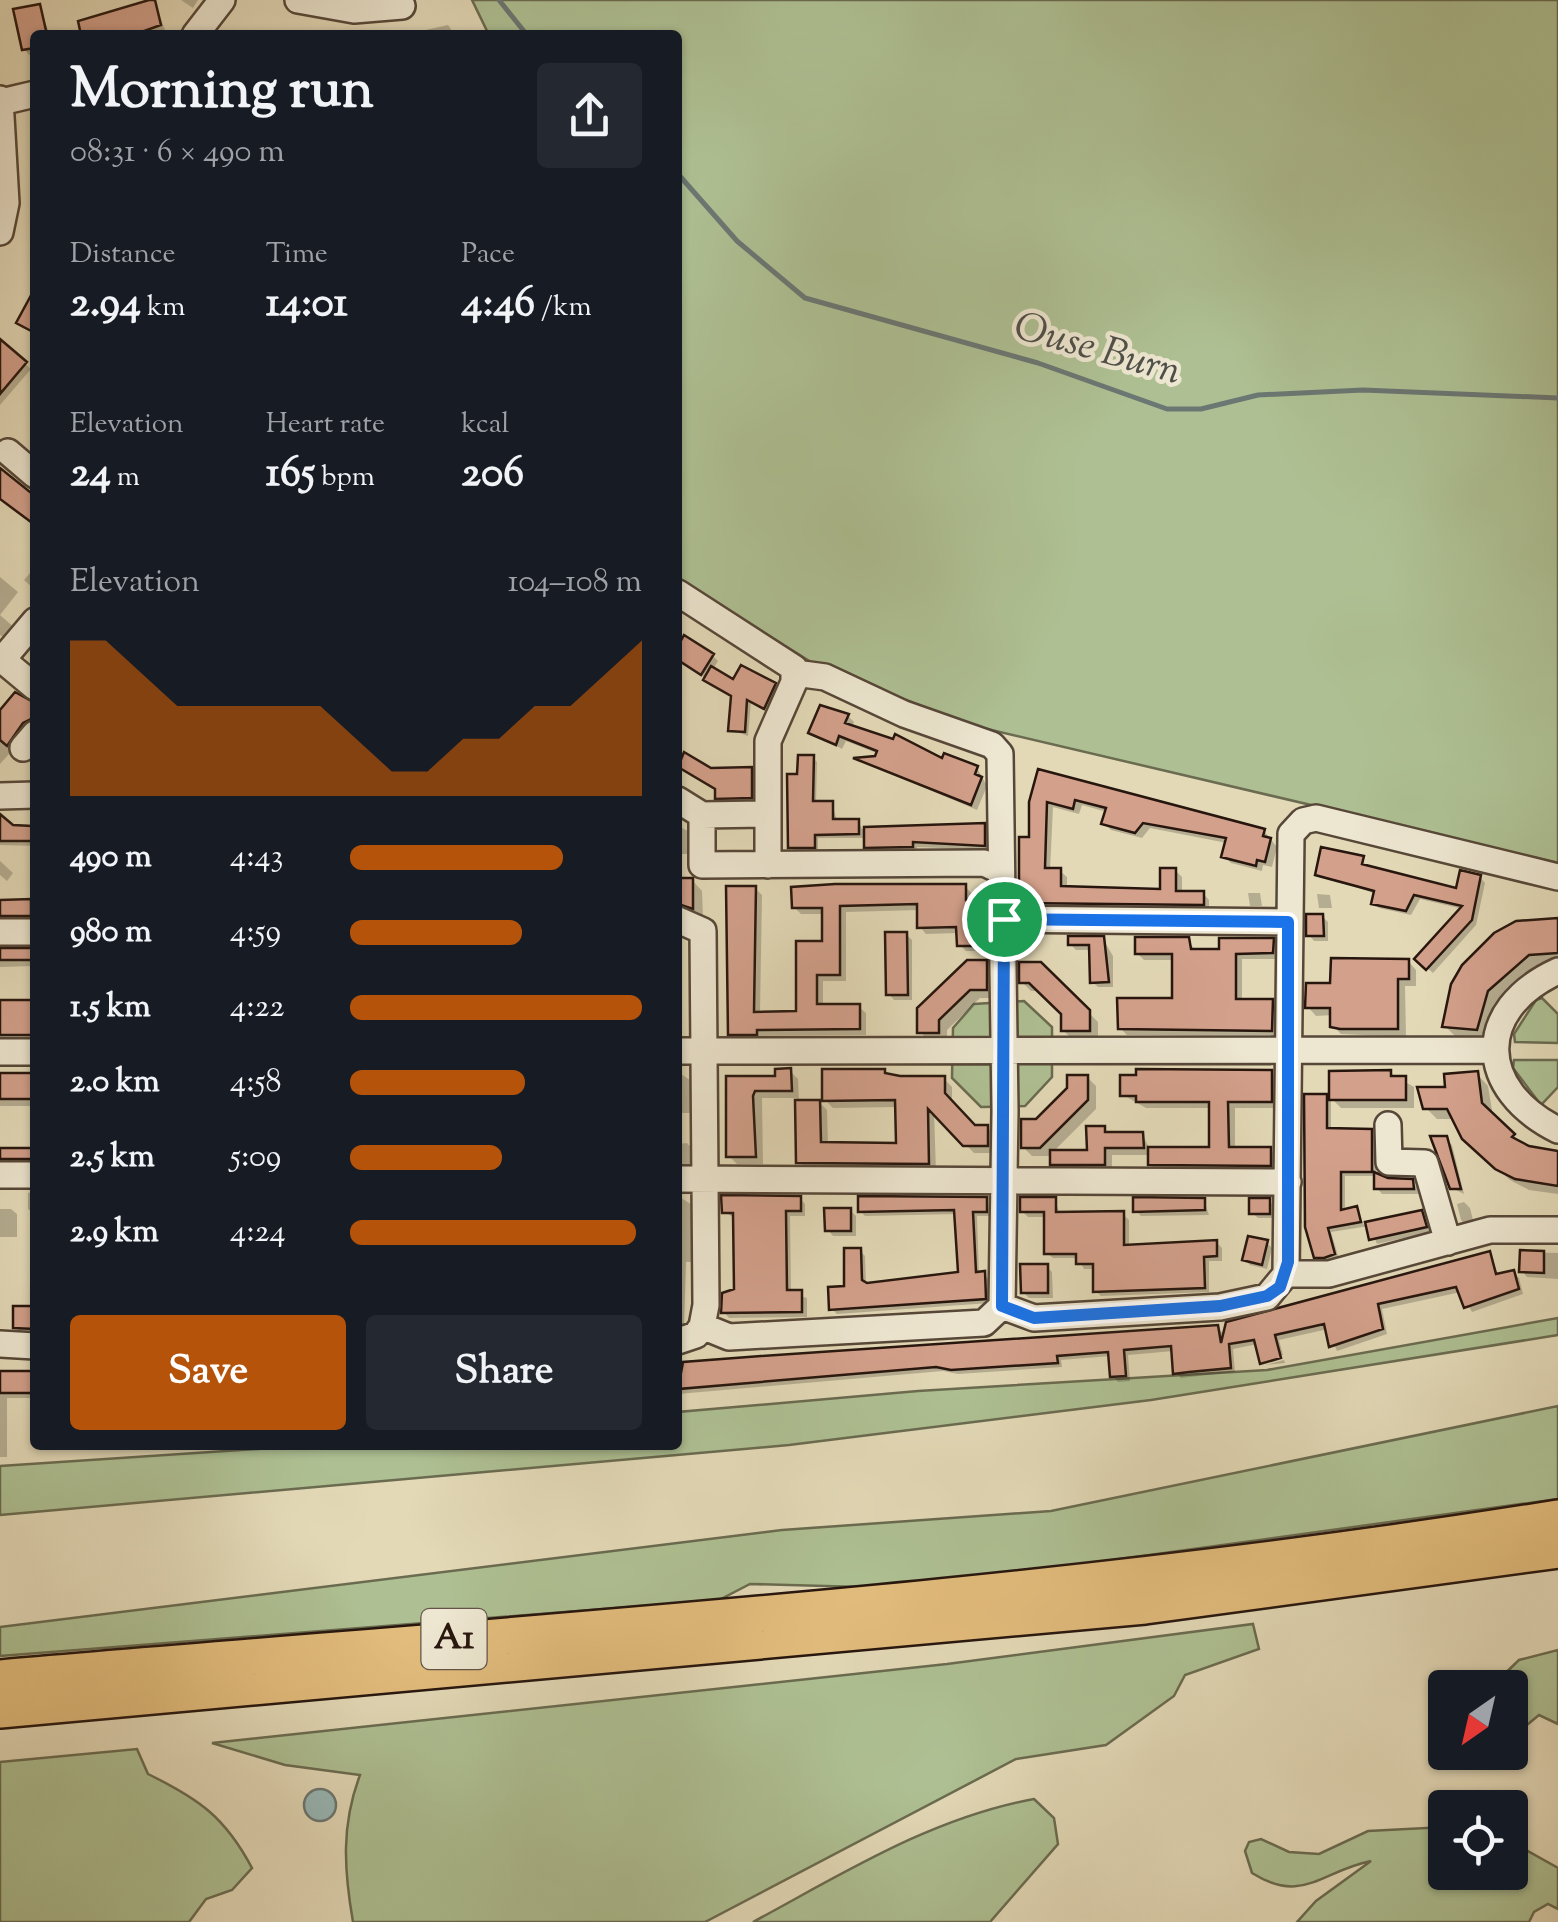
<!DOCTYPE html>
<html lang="en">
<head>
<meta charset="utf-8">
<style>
	body { margin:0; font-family:"Sorts Mill Goudy",serif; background:#242831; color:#f1f3f6; height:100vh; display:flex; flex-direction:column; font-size:38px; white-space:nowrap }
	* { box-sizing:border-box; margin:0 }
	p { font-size:32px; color:#9ea1a6 }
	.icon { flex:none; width:55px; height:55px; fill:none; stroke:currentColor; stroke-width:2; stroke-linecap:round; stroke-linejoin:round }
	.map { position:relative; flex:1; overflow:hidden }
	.details { position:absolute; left:30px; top:30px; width:652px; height:1420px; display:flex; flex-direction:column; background:#171b24; border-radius:10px; box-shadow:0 2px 8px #0004 }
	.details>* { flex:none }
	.needle { width:65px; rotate:214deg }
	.buttons { position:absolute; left:1428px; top:1670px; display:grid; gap:20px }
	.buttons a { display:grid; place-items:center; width:100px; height:100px; border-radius:10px; background:#171b24; box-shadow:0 2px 8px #0004; font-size:50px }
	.pin { position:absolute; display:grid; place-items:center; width:85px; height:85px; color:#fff; margin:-42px; border:5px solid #fff; border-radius:50%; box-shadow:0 2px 10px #0007 }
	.round { display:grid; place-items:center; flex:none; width:105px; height:105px; border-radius:10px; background:#242831 }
	.summary { display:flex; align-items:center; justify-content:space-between; height:170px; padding:0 40px }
	h1 { font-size:55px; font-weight:700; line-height:75px }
	.metrics { display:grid; grid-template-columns:repeat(3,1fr); gap:15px; height:170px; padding:10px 40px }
	.metrics div { display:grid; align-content:center }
	.metrics b { font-size:42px; font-weight:700 }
	.metrics small { font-size:28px; font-weight:400 }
	.metrics p { font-size:28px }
	.chart { height:280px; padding:20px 40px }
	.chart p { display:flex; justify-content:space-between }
	.chart svg { width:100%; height:180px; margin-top:10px; fill:#b45309; opacity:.7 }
	.action { display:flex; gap:20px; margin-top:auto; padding:20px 40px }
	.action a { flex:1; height:115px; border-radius:10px; background:#b45309; color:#fff; font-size:40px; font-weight:700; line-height:115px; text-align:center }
	.action a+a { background:#242831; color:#f1f3f6 }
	ul { padding:0 40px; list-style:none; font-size:32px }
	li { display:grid; grid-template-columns:160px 120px 1fr; align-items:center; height:75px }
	li i { height:25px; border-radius:12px; background:#b45309 }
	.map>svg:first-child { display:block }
	.green { fill:#aec093; stroke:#6a6b50; stroke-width:2.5 }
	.water { fill:#98b8b7; stroke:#6b7773; stroke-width:2.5 }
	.shadow { fill:#0003 }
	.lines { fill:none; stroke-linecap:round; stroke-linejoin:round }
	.stream { stroke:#6b7773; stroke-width:5 }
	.building { fill:#d3a08b; stroke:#27160e; stroke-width:2.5 }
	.minor-casing { stroke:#564738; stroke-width:30 }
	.highway-casing { stroke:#27160e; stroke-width:40 }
	.minor { stroke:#ede6d0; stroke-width:25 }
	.highway { stroke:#e2bc7c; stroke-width:35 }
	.route-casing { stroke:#fff; stroke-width:20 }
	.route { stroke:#1a73e8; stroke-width:12 }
	.labels { text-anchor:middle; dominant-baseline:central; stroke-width:9; stroke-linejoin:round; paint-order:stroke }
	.shield { fill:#ede6d0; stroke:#625448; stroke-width:2.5 }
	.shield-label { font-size:35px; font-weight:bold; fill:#27160e }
	.water-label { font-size:40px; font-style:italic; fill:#4f4f49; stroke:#ede6d0 }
</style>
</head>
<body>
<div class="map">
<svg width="1558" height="1922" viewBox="0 0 1558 1922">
	<rect width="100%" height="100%" fill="#e3d9b7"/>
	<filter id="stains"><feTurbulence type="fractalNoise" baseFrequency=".002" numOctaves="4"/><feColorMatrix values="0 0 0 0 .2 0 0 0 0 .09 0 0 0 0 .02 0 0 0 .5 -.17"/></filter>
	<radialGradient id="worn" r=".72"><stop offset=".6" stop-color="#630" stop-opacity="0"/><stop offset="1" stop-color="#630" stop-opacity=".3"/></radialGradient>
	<!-- green -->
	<path class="green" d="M472,0H1558V863L966,724L811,662L678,579V35H489Z
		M1542,998L1558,1014V1043L1515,1042L1514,1034L1536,1000Z
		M1024,1001L1052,1027V1077L1025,1106L981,1107L952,1078L953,1028L974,1004Z
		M1514,1060H1558V1087L1541,1105L1513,1068Z
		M1558,1318V1335L1151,1400L789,1445L0,1515V1466L318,1445H678V1412L918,1391L1267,1370Z
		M1558,1406V1499L1032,1571L862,1587L750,1584L719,1600L0,1656V1627L782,1530L1051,1511Z
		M1253,1624L1259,1649L1185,1675L1174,1696L1106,1745L1016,1759L705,1922H353C344,1870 341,1825 360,1775L285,1765L212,1743L947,1664Z
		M1558,1650V1724L1539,1715L1510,1739V1688L1491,1687L1519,1660Z
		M137,1749L148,1774C199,1799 225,1817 252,1868L232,1890L206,1899L189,1922H0V1762Z
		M1034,1799L1054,1818L1058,1844L990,1922H753C844,1873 931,1818 1034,1799Z
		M1445,1827V1872H1510V1841L1558,1868V1909L1548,1904L1534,1912L1529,1922H1297L1316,1901L1371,1861C1321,1871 1303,1905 1252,1873L1245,1851L1249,1842L1261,1839L1289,1852L1319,1854L1368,1831Z"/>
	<!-- water -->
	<path class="water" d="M304 1805a16 16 0 1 1 32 0a16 16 0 1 1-32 0Z"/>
	<!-- shadow -->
	<path class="shadow" d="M181,0H198L193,8Z
		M154,1L165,30L150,35H84Z
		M39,7L50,35H35V54L29,55L24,49Z
		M448,25L455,35H403Z
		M0,342L31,369L0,405Z
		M35,567V590L24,580Z
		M0,577L18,592L0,615Z
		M0,615L16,629L7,640L0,635Z
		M678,634L713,656L718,661L713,669L734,682L774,685L779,690L769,711L751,702L748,736L731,730L733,697L678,659Z
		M35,704V725L0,764V714Z
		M848,716L854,722L852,727L943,762L977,768L987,786L977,810L859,760L877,758L879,754L846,741L842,749L811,732Z
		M678,757L710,770H751L756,775V803H723L717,790L678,768Z
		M813,758L817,762L816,803H832L837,821H858L862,829L984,826L989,831L990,850L917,847V852H872L866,838H818V851H795L790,847L800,776Z
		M1040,772L1264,831L1277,847L1272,867L1263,865L1262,871L1231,863L1224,856L1227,843L1150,828L1142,838L1111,830L1104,823L1107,812L1082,805L1079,814L1053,807L1050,871H1060L1067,877V889L1163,892L1175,870L1182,877V893H1203L1209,900V910L1028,908L1022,902Z
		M678,826L690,832V854H678Z
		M0,827L35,828V846L0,845Z
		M1362,858L1367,868L1458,892L1480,877L1485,883L1476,925L1433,973L1417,959L1463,909L1420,899L1411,915L1379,908L1374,903L1376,894L1318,874Z
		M0,861L13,873L7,881L0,875Z
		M692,880L702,891L703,918L678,919V881Z
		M965,886L971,893L972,903H984L991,910V920H980V951H966L959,944V933L926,934L920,927V910L846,912V981H823V1007H859L866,1013V1035L763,1036V1041H737L730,1034L755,888L762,895L760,1014H799L825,943V914H801L794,907Z
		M1248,893H1260L1262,906H1250Z
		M1317,894L1330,895L1332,908H1319Z
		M0,902L35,903V920L0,923Z
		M1322,916L1328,922V941H1314L1309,935Z
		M1558,921V965L1489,1042L1457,1038L1445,1026Z
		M906,934L912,940V1000H894L889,994Z
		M1103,939L1113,956V987H1098L1092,982V950H1076L1070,944Z
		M1188,940L1196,952L1222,951L1273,941L1279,947V959H1242V1001H1272L1279,1008L1278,1037L1127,1035L1120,1028L1175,1000L1174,960H1144L1137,953Z
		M0,948L35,951V966L0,967Z
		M1408,961L1416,970V986H1405L1406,1037L1341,1034L1333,1026V1015L1316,1016L1308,1007L1333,985Z
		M986,963L995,972V998H980L947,1030V1041H929L920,1032Z
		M1040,964L1098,1022V1039H1072L1063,1030V1013L1041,991H1031L1022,982Z
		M0,1002H35V1044L0,1043Z
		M790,1071L798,1079L799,1103L819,1102L827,1110L828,1144L898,1146L897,1107L833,1108L825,1100L884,1071L890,1077L944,1079L952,1087V1104L975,1127H987L995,1135V1153H974L934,1112L936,1171L807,1170L799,1162L797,1098H762L763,1164H737L729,1156L728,1079H778Z
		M678,1072L690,1080L691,1113H678Z
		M1271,1072L1278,1079V1108H1235V1150H1270L1277,1157V1172L1157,1171L1150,1164V1155H1112V1172L1061,1171L1052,1156H1032L1023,1147L1037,1121L1087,1077L1096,1086V1109L1053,1152H1089L1104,1128L1110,1135L1142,1134L1150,1149H1212V1108H1146L1123,1095Z
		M1390,1073L1414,1087V1108H1341L1332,1099Z
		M1477,1074L1488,1086L1493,1116L1524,1146L1558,1153V1194L1529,1190L1510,1180L1477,1150L1455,1119H1437L1425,1107Z
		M0,1075H35V1106H0Z
		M1326,1096L1331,1101V1131L1371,1132L1376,1137V1175L1412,1181L1417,1187L1418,1194H1382L1377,1188L1376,1176H1345V1211L1356,1209L1364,1225L1421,1212L1431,1232L1377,1244L1369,1226L1331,1232L1339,1259L1321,1262L1316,1256Z
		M1446,1139L1452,1145L1464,1194L1452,1188Z
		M687,1143L695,1152L696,1170L678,1174V1144Z
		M0,1150H35V1165L0,1170Z
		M35,1191V1214H34L28,1209V1193Z
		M678,1196L694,1206L696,1262H686L684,1326L678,1327Z
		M800,1198L805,1204V1216H790L791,1293L807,1298V1317L729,1318L724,1312L736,1291L735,1218L724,1212Z
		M986,1199L991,1216H977L979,1274L990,1279V1303L837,1314L832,1309L847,1289L860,1251L865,1256L866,1285L961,1274L957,1214L865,1216L860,1211Z
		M1055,1200L1060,1214H1123L1129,1220V1247L1216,1242L1222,1248V1261H1209V1292L1101,1296L1095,1291V1269H1084L1078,1258H1053L1047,1253V1217H1028L1022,1211Z
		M1204,1200L1209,1215L1141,1216L1135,1210Z
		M1269,1201L1274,1206V1218H1258L1252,1213Z
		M1464,1202L1470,1208L1474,1224L1467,1226L1461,1220L1457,1204Z
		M0,1209H11L17,1214V1237H0Z
		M850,1210L856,1216V1236H833L828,1230Z
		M1267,1243L1272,1248L1267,1269L1250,1265L1245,1260Z
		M1522,1252L1558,1253V1279L1527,1277L1522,1271Z
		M1489,1253L1499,1276L1513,1272L1519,1278L1523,1294L1472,1312L1461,1292L1382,1309L1387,1334L1337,1351L1328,1329L1279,1340L1283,1355L1263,1361L1258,1344L1233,1349L1235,1372L1181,1378L1176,1373L1174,1351L1128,1355L1130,1381L1118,1382L1113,1376L1111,1356L1061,1360L1062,1367L958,1374L943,1371L678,1394V1363L1217,1327L1225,1336Z
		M1047,1267L1052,1272L1053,1298H1029L1023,1292Z
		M35,1304V1332H20L15,1327V1308Z
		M1284,1360L1285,1363L1265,1365Z
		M0,1374H35V1398H7V1457H0Z"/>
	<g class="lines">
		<!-- stream -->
		<path class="stream" d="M499,0L527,35
			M678,174L737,241L805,298L1038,363L1167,409H1201L1258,395L1363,390L1558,398"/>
	</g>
	<!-- building -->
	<path class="building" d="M149,0H155L161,25L133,35H81L78,21Z
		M40,4L47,35H35V48L22,50L13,9Z
		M35,288V333L16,323Z
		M0,339L27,362L0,394Z
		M0,468L35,496V525L0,499Z
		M684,635L714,654L701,675L678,660V646Z
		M741,665L776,683L764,709L747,700L745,732L728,731L731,696L703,680L711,666L733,679Z
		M15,692L35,703V717L23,723L7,746L0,740V710Z
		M820,705L849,714L845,723L893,739L895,734L942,758L944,753L978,766L975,774L982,777L971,805L853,758L875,756L877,751L839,736L836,745L808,733Z
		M684,752L711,768L752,767V798L715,799V789L678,767Z
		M798,755H814L813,801H833V819H859V834L815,835V848H788L787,774H797Z
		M1038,769L1265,829L1263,836L1271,838L1265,862L1257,860L1256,866L1221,857L1226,838L1143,823L1135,833L1101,824L1106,808L1075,800L1073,809L1047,802L1045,868H1061V886L1160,889V868H1176V891H1204V905L1019,903V837H1029V802Z
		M0,814L13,825L32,826V841H0Z
		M985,823V846L913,842V847L864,848V827Z
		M1321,847L1364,856L1362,864L1456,888L1460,870L1481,875L1472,920L1426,970L1414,959L1462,906L1414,895L1406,911L1371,904L1374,891L1315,875Z
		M678,878H693V909L678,904Z
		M835,884H966V900H985V914H974V946H957L956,927L917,928V904L840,906V975H817V1004H860V1029L757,1030V1035H728L726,886H756L754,1012L796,1011V941H822V908H792L791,887Z
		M31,899V916H0V900Z
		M1306,914H1323L1324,936H1306Z
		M1558,918V953L1529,955L1488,991L1477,1030L1442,1027L1451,984L1462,965L1494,933L1516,921Z
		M885,932H907L908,995H886Z
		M1068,936H1104L1109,982L1090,983L1089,945H1068Z
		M1135,937H1189L1191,949H1219V938H1274L1273,953L1236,954V999H1273L1272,1031L1118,1029L1117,998H1172V954H1135Z
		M0,948H35V960H0Z
		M1331,958L1409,959V979H1398V1029H1340L1330,1027V1008H1305L1306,983H1330Z
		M967,960H987V990H970L939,1020V1033H917V1008Z
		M1019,962H1041L1090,1010V1031H1061V1014L1029,983H1019Z
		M0,1000H35V1035H0Z
		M791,1068L792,1091H755L753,1096L756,1157H726V1076H775V1069Z
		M822,1069H885V1073L900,1076H945V1093L975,1125H988V1146H963L928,1109L929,1164L796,1163L795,1100H820L821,1142L896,1143L895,1100L822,1101Z
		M1136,1069L1272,1070V1102H1228L1229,1147H1271V1166L1148,1165V1147H1209V1102H1136V1096H1120V1075H1136Z
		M1391,1070V1076H1406V1100H1329V1071Z
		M1478,1071L1482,1103L1515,1134L1512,1137L1529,1146L1558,1151V1186L1515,1179L1495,1169L1462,1139L1447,1109H1423L1417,1087H1445L1444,1074Z
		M0,1073H35V1099H0Z
		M1067,1075H1088V1100L1040,1148H1021V1119H1036L1067,1088Z
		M1304,1094H1327V1128L1372,1129V1172H1341V1210L1357,1206L1361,1222L1328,1228L1335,1254L1324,1258H1314L1305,1227Z
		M1086,1126H1105V1132H1143L1144,1148H1105V1165H1050V1150H1087Z
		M1430,1136H1447L1461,1189H1450Z
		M0,1148H35V1159H0Z
		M1374,1172L1388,1178L1413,1179L1414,1189H1374Z
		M721,1195L801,1196V1211H786L787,1290H802V1312L721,1313L722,1293L734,1289L733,1213H722Z
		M858,1196L987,1197V1212H973L976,1272L985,1271L986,1299L829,1310L828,1287L844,1286V1248H861L862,1280L867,1283L958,1272L954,1210L858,1212Z
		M1020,1197H1056V1212L1124,1211V1245L1217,1240V1256L1204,1257L1205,1288L1093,1292V1264H1076V1254H1044V1212H1020Z
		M1133,1197L1205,1198V1210L1133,1212Z
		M1249,1198H1270V1214H1249Z
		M824,1208H851V1231H825Z
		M1422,1210L1427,1227L1369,1240L1365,1222Z
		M1248,1236L1268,1240L1262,1265L1242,1260Z
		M1520,1250L1544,1251V1273L1519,1272Z
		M1490,1251L1496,1274L1514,1270L1519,1289L1464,1308L1456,1287L1378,1304L1383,1329L1329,1347L1324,1324L1275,1335L1281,1358L1260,1364L1254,1340L1229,1344L1231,1368L1189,1372L1173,1374L1171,1346L1124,1350L1126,1376L1110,1377L1108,1352L1057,1356L1058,1363L951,1370L936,1367L678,1389L683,1362L761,1356L1218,1325L1221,1343L1226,1322Z
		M1020,1264H1048V1293H1021Z
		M13,1306H35V1329L13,1328Z
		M0,1371H35V1393H0Z"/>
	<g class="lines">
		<!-- minor casing -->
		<g class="minor-casing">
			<path id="minor" d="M298,0L354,10L402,6
				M195,35L222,0
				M0,99L6,203L0,232
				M1,102L35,94
				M8,452L35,475
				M678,593L794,668V682L768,741V814
				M0,658L35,687
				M2,660L35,621
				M795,673L825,677L904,714L992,745L1000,754L1005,1111L1002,1306
				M23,748L35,734
				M0,796L35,795
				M678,800L702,815L768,814V865
				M702,815V865L984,863L999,870
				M1004,919L1288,922
				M678,920L703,931L706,1305L702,1326
				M0,932H35
				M1558,971C1473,1010 1477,1090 1558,1130
				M678,1051L1494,1050
				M0,1052H35
				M1388,1125L1389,1162L1425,1163L1448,1242
				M0,1175H35
				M678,1179L1288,1182
				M1286,1274L1291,834L1303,821L1316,818L1558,877
				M678,1341L696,1335L702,1326L729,1337L984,1323L1002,1306L1034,1318L1220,1307L1267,1297L1286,1274H1329L1490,1230H1558
				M0,1344L35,1346"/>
		</g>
		<!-- highway casing -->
		<g class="highway-casing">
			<path id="highway" d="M0,1678C520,1633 1043,1601 1558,1518
				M0,1710L1145,1606L1558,1550"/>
		</g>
		<!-- minor -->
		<use href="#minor" class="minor"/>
		<!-- highway -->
		<use href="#highway" class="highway"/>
	</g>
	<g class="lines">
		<!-- route casing -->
		<g class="route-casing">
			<path id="route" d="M1004,919L1288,922V1262L1280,1287L1267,1296L1220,1306L1034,1318L1002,1306Z"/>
		</g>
		<!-- route -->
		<use href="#route" class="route"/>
	</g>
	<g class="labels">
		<!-- shield labels -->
		<rect class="shield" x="421.5" y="1609" width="65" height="60" rx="8"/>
		<g class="shield-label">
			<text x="454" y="1639">A1</text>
		</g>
		<!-- water labels -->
		<g class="water-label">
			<text transform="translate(1097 351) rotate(16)">Ouse Burn</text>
		</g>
	</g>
	<rect width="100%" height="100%" filter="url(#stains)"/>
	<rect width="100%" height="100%" fill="url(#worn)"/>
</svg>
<div class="buttons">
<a><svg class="needle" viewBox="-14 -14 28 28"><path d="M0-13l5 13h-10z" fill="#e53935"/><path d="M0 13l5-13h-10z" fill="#9ea1a6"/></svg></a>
<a><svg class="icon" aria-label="locate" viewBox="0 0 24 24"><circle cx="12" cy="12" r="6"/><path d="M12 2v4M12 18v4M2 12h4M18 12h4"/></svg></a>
</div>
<div class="pin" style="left:1004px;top:919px;background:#1e9e55"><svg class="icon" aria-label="arrive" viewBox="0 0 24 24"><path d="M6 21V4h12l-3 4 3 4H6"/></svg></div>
<section class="details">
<div class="summary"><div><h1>Morning run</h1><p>08:31 · 6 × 490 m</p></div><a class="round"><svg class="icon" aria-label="share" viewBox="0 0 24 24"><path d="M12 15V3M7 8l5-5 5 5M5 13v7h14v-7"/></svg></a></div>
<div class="metrics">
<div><p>Distance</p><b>2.94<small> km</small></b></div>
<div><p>Time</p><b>14:01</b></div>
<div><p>Pace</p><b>4:46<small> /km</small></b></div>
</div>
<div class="metrics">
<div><p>Elevation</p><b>24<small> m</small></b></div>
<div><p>Heart rate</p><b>165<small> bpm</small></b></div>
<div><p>kcal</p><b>206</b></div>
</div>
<div class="chart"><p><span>Elevation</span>104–108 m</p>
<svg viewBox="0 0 160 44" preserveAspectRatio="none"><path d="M0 44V6L10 6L20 14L30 22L40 22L50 22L60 22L70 22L80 30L90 38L100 38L110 30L120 30L130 22L140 22L150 14L160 6V44z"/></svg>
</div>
<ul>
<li><b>490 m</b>4:43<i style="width:73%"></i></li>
<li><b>980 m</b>4:59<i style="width:59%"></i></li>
<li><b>1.5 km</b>4:22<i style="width:100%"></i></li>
<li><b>2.0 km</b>4:58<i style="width:60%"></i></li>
<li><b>2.5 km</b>5:09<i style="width:52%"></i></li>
<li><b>2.9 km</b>4:24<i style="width:98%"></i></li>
</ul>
<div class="action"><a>Save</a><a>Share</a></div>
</section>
</div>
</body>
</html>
